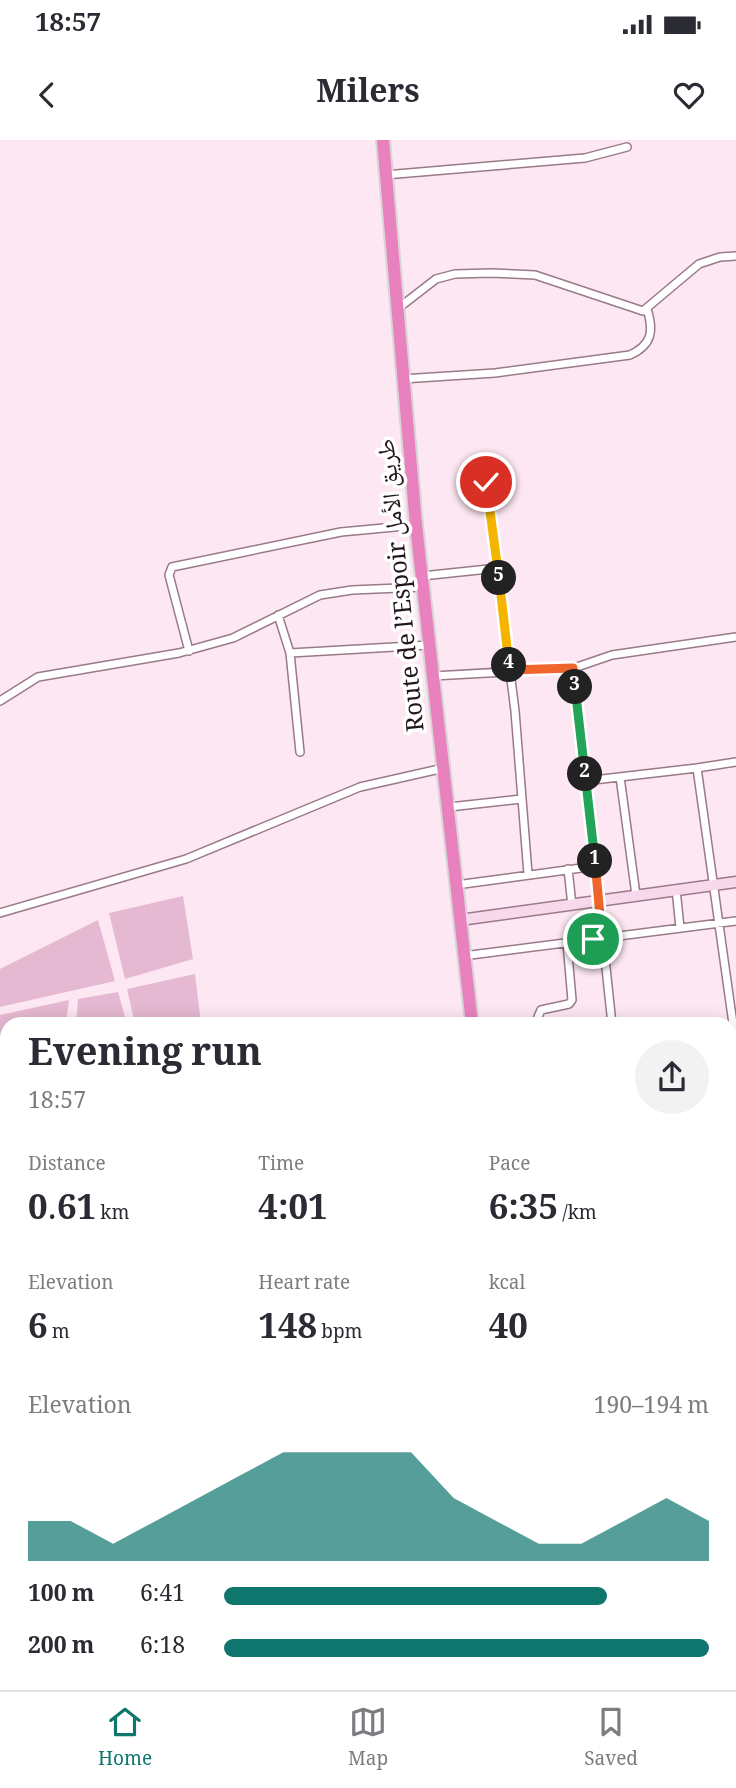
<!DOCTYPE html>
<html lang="en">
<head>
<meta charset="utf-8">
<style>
	body { margin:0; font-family:Georgia,"Noto Naskh Arabic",serif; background:#f2f2f3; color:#2b2b33; height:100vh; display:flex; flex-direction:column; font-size:26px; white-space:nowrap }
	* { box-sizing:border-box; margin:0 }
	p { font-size:23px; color:#7c7c81 }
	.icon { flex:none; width:38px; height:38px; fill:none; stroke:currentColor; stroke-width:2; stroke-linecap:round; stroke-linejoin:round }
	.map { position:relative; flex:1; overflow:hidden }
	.drawer { position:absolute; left:0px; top:877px; width:737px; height:674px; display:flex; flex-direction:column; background:#fff; border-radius:21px 21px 0 0; box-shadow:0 4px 18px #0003 }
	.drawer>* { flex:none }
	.pin { position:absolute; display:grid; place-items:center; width:60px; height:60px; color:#fff; margin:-30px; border:4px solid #fff; border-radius:50%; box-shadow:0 2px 7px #0007 }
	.km { position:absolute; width:35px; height:35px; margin:-18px; border-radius:50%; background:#222; color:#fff; font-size:19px; line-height:35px; text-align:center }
	.round { display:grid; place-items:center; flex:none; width:74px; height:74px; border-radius:37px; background:#f2f2f3 }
	.head { display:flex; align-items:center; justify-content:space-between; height:119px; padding:0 28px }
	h1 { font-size:38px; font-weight:800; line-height:52px }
	.stats { display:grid; grid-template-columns:repeat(3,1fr); gap:10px; height:119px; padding:7px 28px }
	.stats div { display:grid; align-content:center }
	.stats b { font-size:35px; font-weight:800 }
	.stats small { font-size:19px; font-weight:400 }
	.stats p { font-size:19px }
	.chart { height:196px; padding:14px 28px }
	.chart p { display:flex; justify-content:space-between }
	.chart svg { width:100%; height:126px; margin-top:7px; fill:#0f766e; opacity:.7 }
	ul { padding:0 28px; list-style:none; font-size:23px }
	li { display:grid; grid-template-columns:112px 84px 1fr; align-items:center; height:52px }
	li i { height:18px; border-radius:9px; background:#0f766e }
	.status { display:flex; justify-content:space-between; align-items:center; height:49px; padding:0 35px; background:#fff; direction:ltr }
	.status svg { height:19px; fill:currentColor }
	header { display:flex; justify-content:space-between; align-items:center; height:91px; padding:0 28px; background:#fff; font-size:32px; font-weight:800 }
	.dock { display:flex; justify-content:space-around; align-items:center; height:98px; border-top:2px solid #e1e1e2; background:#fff; font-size:19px; color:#7c7c81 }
	.dock a { display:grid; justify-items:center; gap:4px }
	.dock .current { color:#0f766e }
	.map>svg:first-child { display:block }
	.built { fill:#fedbed }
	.green { fill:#e5b9d1 }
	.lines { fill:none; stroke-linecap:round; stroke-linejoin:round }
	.street-casing { stroke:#99798a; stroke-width:10 }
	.secondary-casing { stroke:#99798a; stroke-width:13 }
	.primary-casing { stroke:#d7d5d6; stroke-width:14 }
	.highway-casing { stroke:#d7d5d6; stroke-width:16 }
	.street { stroke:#fff; stroke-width:7 }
	.secondary { stroke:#f8d9ec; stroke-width:10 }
	.primary { stroke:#f2b3d8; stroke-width:10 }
	.highway { stroke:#e981be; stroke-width:12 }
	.split-1-casing { stroke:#fff; stroke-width:14 }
	.split-2-casing { stroke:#fff; stroke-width:14 }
	.split-3-casing { stroke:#fff; stroke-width:14 }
	.split-4-casing { stroke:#fff; stroke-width:14 }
	.split-5-casing { stroke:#fff; stroke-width:14 }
	.split-6-casing { stroke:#fff; stroke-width:14 }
	.split-1 { stroke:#f0652b; stroke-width:9 }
	.split-2 { stroke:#22a559; stroke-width:9 }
	.split-3 { stroke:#22a559; stroke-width:9 }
	.split-4 { stroke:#f0652b; stroke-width:9 }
	.split-5 { stroke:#f5b400; stroke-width:9 }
	.split-6 { stroke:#f5b400; stroke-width:9 }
	.labels { text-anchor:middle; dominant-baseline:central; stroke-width:7; stroke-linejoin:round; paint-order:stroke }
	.street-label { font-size:24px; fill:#23161d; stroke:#fff }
</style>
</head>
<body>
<div class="status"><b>18:57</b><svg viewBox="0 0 49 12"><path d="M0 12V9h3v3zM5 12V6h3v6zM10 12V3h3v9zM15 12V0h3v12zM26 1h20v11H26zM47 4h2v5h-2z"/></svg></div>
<header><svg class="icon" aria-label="back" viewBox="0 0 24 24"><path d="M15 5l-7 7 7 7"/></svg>Milers<svg class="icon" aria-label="heart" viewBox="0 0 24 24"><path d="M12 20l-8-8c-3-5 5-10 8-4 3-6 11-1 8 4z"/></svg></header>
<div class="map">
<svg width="736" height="1550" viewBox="0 0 736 1550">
	<rect width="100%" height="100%" fill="#fde7f2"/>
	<!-- built -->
	<path class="built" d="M736,1098V1189H730V1099Z"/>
	<!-- green -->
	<path class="green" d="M183,756L193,819L125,839L109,773Z
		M98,780L115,841L0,867V829Z
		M195,834L201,884H135L127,849Z
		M118,852L127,884H76L78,859Z
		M69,860L66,884H7V919L0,918V875Z
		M0,924L7,925V1056L0,1058Z"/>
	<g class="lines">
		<!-- street casing -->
		<g class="street-casing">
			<path id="street" d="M385,35L585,18L627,7
				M396,170L436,139L455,134L491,133L535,135L643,171L699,124L720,117L736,116
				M402,239L495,233L630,215C652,205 654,191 647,169
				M486,342L515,571L528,734
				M422,436L498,428
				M278,475L290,513L300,612
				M189,511L169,435L172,427L341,392L416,385
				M290,513L429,505
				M574,528L612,884
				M433,536L574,528L612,515L736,497
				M0,561L38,537L179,513L233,498L320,455L352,450L423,447
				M697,628L736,622
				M620,637L636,755
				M585,641L697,628L736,905
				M449,667L521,659
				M568,729L572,765
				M456,745L596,726
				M676,749L680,788
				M0,773L186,719L360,647L444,628
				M463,816L736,781
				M535,884L541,870L569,864L572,860L567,803
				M730,952L736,951
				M730,988L736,987
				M0,1086L7,1083
				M730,1102H736
				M0,1181L7,1222
				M730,1194L736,1193
				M730,1232L736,1231
				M0,1290L7,1289
				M730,1320L736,1319
				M0,1327L7,1326
				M730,1354L736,1353
				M730,1443H736
				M0,1447L7,1446
				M0,1483L7,1482
				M730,1511L736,1510
				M0,1535L7,1534
				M19,1544L20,1550
				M57,1544L58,1550
				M94,1544L95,1550
				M154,1544L155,1550
				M191,1544L192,1550
				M319,1544L320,1550
				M361,1544L362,1550
				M461,1544L462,1550
				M616,1544L617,1550
				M725,1544V1550
				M546,1549L575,1544
				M676,1550L678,1544"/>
		</g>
		<!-- secondary casing -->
		<g class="secondary-casing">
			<path id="secondary" d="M460,780L736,742"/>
		</g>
		<!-- primary casing -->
		<g class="primary-casing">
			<path id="primary" d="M730,1478L736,1477
				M198,1550L244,1544"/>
		</g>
		<!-- highway casing -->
		<g class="highway-casing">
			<path id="highway" d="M383,0L416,385L472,884
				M546,1544V1550"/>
		</g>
		<!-- street -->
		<use href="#street" class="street"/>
		<!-- secondary -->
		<use href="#secondary" class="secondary"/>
		<!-- primary -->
		<use href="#primary" class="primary"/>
		<!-- highway -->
		<use href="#highway" class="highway"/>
	</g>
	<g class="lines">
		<!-- split-1 casing -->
		<g class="split-1-casing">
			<path id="split-1" d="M593,799L602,798L595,721"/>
		</g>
		<!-- split-2 casing -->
		<g class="split-2-casing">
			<path id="split-2" d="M585,634L595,721"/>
		</g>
		<!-- split-3 casing -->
		<g class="split-3-casing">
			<path id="split-3" d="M575,547L585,634"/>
		</g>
		<!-- split-4 casing -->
		<g class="split-4-casing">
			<path id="split-4" d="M509,525L510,530L573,528L575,547"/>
		</g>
		<!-- split-5 casing -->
		<g class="split-5-casing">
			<path id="split-5" d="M499,438L509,525"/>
		</g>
		<!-- split-6 casing -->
		<g class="split-6-casing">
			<path id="split-6" d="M486,342L499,438"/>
		</g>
		<!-- split-1 -->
		<use href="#split-1" class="split-1"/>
		<!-- split-2 -->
		<use href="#split-2" class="split-2"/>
		<!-- split-3 -->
		<use href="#split-3" class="split-3"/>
		<!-- split-4 -->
		<use href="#split-4" class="split-4"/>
		<!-- split-5 -->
		<use href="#split-5" class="split-5"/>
		<!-- split-6 -->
		<use href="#split-6" class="split-6"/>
	</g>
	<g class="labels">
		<!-- street labels -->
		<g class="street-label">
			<text transform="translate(403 445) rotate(-96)">Route de l’Espoir طريق الأمل</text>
		</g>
	</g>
</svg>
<div class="pin" style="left:593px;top:799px;background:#1e9e55"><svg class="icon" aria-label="arrive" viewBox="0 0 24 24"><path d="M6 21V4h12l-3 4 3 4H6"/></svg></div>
<div class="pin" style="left:486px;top:342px;background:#d93025"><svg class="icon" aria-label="check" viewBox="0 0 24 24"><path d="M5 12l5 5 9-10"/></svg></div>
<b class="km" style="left:595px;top:721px">1</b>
<b class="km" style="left:585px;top:634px">2</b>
<b class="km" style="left:575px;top:547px">3</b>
<b class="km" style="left:509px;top:525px">4</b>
<b class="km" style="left:499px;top:438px">5</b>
<section class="drawer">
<div class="head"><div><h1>Evening run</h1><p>18:57</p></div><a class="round"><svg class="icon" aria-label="share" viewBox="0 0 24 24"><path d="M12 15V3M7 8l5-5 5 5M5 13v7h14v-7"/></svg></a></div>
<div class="stats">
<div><p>Distance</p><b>0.61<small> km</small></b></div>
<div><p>Time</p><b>4:01</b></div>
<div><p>Pace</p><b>6:35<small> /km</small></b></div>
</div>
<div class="stats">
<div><p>Elevation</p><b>6<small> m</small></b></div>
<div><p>Heart rate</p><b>148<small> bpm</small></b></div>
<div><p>kcal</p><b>40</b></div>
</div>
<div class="chart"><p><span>Elevation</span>190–194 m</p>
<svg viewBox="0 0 160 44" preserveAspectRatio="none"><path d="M0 44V30L10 30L20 38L30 30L40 22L50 14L60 6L70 6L80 6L90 6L100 22L110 30L120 38L130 38L140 30L150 22L160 30V44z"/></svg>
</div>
<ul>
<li><b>100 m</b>6:41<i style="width:79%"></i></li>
<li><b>200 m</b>6:18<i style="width:100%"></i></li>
</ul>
</section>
</div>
<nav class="dock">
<a class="current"><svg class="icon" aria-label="home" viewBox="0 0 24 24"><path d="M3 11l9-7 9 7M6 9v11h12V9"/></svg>Home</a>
<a><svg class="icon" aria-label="map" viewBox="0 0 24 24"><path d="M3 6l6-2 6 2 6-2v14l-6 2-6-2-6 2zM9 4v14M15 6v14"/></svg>Map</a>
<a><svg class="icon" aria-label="saved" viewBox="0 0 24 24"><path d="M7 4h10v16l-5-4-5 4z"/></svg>Saved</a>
</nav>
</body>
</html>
